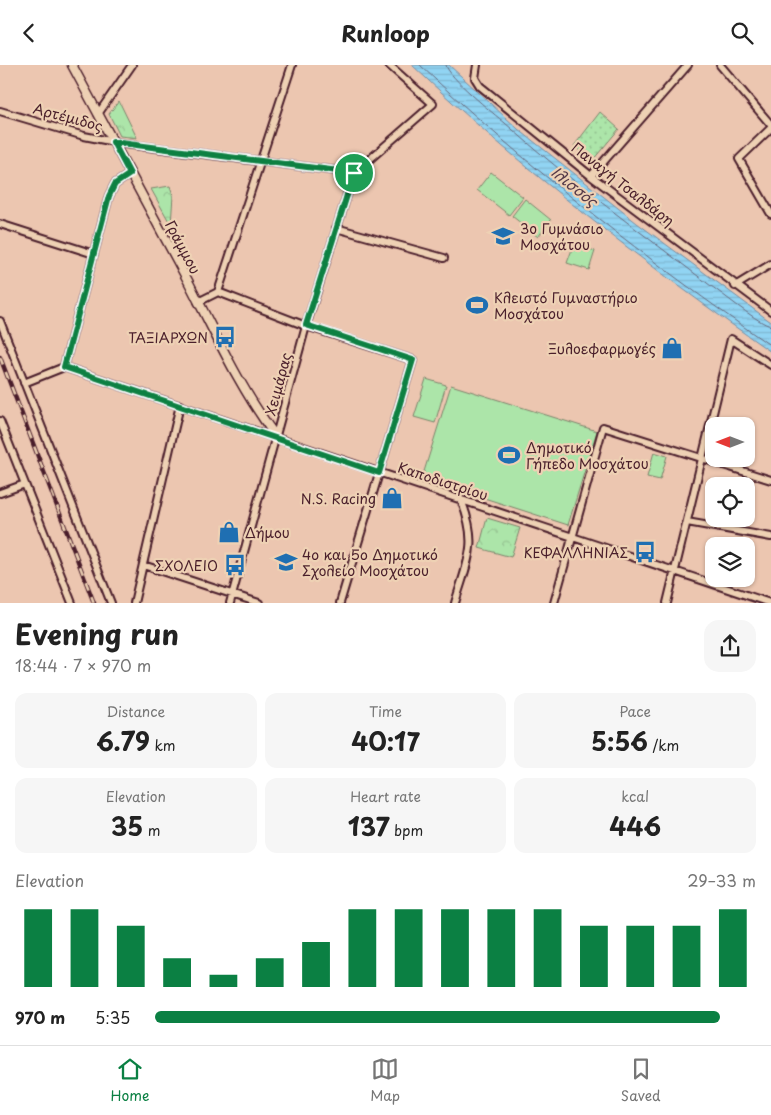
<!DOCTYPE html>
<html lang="en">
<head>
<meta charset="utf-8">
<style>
	body { margin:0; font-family:"Playpen Sans",sans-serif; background:#f6f6f6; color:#222; height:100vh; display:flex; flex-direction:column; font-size:19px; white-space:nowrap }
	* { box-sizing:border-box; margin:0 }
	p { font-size:16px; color:#767676 }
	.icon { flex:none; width:28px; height:28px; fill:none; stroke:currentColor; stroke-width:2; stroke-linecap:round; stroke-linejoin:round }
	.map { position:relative; height:538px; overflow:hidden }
	.drawer { display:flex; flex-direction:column; background:#fff; flex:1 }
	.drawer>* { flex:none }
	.needle { width:32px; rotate:270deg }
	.fabs { position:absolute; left:705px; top:352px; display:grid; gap:10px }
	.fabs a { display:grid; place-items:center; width:50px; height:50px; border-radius:10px; background:#fff; box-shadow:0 1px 4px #0004; font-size:25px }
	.pin { position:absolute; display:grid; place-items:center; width:42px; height:42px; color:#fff; margin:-21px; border:2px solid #fff; border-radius:50%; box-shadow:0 1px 5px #0007 }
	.round { display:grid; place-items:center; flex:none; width:52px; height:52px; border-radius:15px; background:#f6f6f6 }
	.head { display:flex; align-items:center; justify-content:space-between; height:85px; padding:0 15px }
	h1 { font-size:28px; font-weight:700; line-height:38px }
	.stats { display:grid; grid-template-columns:repeat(3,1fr); gap:8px; height:85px; padding:5px 15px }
	.stats div { display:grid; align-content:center; border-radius:12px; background:#f6f6f6; text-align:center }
	.stats b { font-size:25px; font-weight:700 }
	.stats small { font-size:14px; font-weight:400 }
	.stats p { font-size:14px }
	.chart { height:140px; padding:10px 15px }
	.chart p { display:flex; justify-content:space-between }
	.chart svg { width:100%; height:90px; margin-top:5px; stroke:#0b8043; stroke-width:6 }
	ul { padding:0 15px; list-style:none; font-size:16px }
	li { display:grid; grid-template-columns:80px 60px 1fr; align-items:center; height:38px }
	li i { height:12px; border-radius:6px; background:#0b8043 }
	header { display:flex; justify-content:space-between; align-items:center; height:65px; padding:0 15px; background:#fff; font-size:22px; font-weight:700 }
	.tabs { display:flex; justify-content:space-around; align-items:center; height:70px; border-top:1px solid #e0e0e0; background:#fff; font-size:14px; color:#767676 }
	.tabs a { display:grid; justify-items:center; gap:2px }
	.tabs .active { color:#0b8043 }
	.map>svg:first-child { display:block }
	.grass { fill:url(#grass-dots); stroke:#7b826a }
	.forest { fill:url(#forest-crowns); stroke:#7b826a }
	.pitch { fill:#ace5a9; stroke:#7b826a }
	.water { fill:url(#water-rules); stroke:#758ca3 }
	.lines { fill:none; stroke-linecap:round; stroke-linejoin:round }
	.shore { stroke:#66677b; stroke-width:1 }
	.minor-casing { stroke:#4a1f2b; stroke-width:10 }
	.tertiary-casing { stroke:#4a1f2b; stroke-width:11 }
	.minor { stroke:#eed1b4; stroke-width:6 }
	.tertiary { stroke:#eed1b4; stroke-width:8 }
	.rail-casing { stroke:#4a1f2b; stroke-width:4.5 }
	.rail { stroke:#eed1b4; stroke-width:2.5; stroke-dasharray:8; stroke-linecap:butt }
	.route-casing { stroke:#fff; stroke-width:10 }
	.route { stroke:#0b8043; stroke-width:6 }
	.labels { text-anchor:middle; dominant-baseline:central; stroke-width:4.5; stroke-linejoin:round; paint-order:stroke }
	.street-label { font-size:14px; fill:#4a1f2b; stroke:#eed1b4 }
	.poi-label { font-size:14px; fill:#4a1f2b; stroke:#eed1b4; text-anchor:start }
	.water-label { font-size:15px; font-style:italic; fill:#553a49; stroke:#eed1b4 }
</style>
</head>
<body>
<header><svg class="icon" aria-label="back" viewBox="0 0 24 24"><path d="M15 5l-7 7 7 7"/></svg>Runloop<svg class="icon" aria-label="search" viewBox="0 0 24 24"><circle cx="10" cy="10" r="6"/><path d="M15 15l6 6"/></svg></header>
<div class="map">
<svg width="771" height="538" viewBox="0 0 771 538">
	<defs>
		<pattern id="grass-dots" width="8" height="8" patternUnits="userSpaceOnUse" patternTransform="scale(1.25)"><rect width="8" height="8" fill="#ace5a9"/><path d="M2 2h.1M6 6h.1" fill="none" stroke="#96c492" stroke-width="1.8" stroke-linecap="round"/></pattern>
		<pattern id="forest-crowns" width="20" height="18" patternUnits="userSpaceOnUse" patternTransform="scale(1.25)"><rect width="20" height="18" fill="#ace5a9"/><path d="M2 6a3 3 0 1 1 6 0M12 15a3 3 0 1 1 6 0" fill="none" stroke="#96c492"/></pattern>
		<pattern id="water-rules" width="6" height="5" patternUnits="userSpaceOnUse" patternTransform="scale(1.25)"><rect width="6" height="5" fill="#91d4f3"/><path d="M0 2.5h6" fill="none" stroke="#7fb6d0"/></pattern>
	</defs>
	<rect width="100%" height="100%" fill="#ecc6b0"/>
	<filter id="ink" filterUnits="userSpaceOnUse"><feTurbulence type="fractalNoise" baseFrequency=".02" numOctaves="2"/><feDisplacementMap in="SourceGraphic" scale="10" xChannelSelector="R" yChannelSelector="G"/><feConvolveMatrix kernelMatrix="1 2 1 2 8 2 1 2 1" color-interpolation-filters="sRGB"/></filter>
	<g filter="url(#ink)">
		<!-- grass -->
		<path class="grass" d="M600,47L619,64L592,96L574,81Z"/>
		<!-- forest -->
		<path class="forest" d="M119,36L137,73L120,71L109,49Z
			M170,121L173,130L171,160L151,124Z
			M487,453L520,463L511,492L479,483Z"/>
		<!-- pitch -->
		<path class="pitch" d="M491,107L523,132L509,150L477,125Z
			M525,134L551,155L538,172L512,151Z
			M574,179L595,186L589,205L567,198Z
			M426,314L446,320L435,358L414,352Z
			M451,320L597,366L568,460L422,413Z
			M654,387L667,391L660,415L647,412Z"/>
		<!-- water -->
		<path class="water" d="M412,0H449L518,64L637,158L771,257V287C646,200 523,105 412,0Z"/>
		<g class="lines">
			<!-- shore -->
			<path class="shore" d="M420,0C528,103 648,195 771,281
				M446,0C447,11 494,49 505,58C570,116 642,168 711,221C723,229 759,259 771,261"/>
			<!-- minor casing -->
			<g class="minor-casing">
				<path id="minor" d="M477,0L475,13L480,21L591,111L771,246
					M720,0L771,60
					M0,46L84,71L125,79L354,108L433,39L389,0
					M98,49L132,0
					M771,63L739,94L771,149
					M591,111L688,0
					M0,159L94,189
					M336,163L444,193
					M735,221L771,199
					M218,227L306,261L413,295L340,538
					M198,237L218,227L292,0
					M0,256L111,538
					M64,302L109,131L115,119L130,109
					M24,318L64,302L770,538
					M0,356L72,538
					M0,428L25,419
					M687,457L771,472
					M143,500L259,538
					M134,538L180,340
					M230,538L306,261L354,108
					M455,538C468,494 479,479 461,435
					M554,538L603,362L771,415
					M667,538L731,274L771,300"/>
			</g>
			<!-- tertiary casing -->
			<g class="tertiary-casing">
				<path id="tertiary" d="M72,0C110,72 149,143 187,214C215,268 240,324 277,373"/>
			</g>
			<!-- minor -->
			<use href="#minor" class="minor"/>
			<!-- tertiary -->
			<use href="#tertiary" class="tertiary"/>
			<!-- rail casing -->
			<g class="rail-casing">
				<path id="rail" d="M0,292L94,538"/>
			</g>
			<!-- rail -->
			<use href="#rail" class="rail"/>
		</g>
	</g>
	<g class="lines" filter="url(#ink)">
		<!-- route casing -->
		<g class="route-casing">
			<path id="route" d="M113,77L354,108L306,260L413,295L379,408L64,302L109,131L115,119L130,109Z"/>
		</g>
		<!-- route -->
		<use href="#route" class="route"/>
	</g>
	<!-- icons -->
	<defs>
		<g id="school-bare" transform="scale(1.725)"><path d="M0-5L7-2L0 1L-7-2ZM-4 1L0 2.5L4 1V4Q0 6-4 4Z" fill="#1f6fb2" stroke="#eed1b4" stroke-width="2.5" paint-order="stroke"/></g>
		<g id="stadium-bare" transform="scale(1.725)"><path d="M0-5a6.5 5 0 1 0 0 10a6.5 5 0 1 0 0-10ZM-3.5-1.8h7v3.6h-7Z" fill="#1f6fb2" stroke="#eed1b4" stroke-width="2.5" paint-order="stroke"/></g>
		<g id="bus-bare" transform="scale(1.725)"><path d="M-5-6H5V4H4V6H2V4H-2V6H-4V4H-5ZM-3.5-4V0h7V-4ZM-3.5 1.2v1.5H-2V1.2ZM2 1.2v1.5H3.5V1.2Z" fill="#1f6fb2" stroke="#eed1b4" stroke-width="2.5" paint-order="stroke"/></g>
		<g id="shop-bare" transform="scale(1.725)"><path d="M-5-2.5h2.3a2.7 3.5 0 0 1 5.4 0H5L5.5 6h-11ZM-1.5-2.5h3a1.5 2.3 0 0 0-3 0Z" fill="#1f6fb2" stroke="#eed1b4" stroke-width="2.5" paint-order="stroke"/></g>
	</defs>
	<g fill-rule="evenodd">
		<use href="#school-bare" x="503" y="171"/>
		<use href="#stadium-bare" x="477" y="240"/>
		<use href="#bus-bare" x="225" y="272"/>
		<use href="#shop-bare" x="672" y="283"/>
		<use href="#stadium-bare" x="509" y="390"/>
		<use href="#shop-bare" x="392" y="433"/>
		<use href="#shop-bare" x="229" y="467"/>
		<use href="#bus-bare" x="645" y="487"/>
		<use href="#school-bare" x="286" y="497"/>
		<use href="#bus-bare" x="235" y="500"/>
	</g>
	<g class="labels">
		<!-- street labels -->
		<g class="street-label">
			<text transform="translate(68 52) rotate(15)">Αρτέμιδος</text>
			<text transform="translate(623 119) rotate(38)">Παναγή Τσαλδάρη</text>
			<text transform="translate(183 182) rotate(62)">Γράμμου</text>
			<text transform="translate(278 319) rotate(-75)">Χειμάρας</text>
			<text transform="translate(443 416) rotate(18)">Καποδιστρίου</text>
		</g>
		<!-- poi labels -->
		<g class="poi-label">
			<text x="520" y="163">3o Γυμνάσιο<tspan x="520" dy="16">Μοσχάτου</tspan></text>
			<text x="494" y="232">Κλειστό Γυμναστήριο<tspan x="494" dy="16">Μοσχάτου</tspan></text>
			<text x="208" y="272" text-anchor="end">ΤΑΞΙΑΡΧΩΝ</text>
			<text x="656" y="283" text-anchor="end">Ξυλοεφαρμογές</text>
			<text x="526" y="382">Δημοτικό<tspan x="526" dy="16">Γήπεδο Μοσχάτου</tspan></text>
			<text x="376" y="433" text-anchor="end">N.S. Racing</text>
			<text x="245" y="467">Δήμου</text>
			<text x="628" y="487" text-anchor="end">ΚΕΦΑΛΛΗΝΙΑΣ</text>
			<text x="302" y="489">4ο και 5ο Δημοτικό<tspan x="302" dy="16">Σχολείο Μοσχάτου</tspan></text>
			<text x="218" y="500" text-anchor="end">ΣΧΟΛΕΙΟ</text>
		</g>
		<!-- water labels -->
		<g class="water-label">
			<text transform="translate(575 121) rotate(39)">Ιλισσός</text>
		</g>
	</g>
</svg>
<div class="fabs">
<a><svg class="needle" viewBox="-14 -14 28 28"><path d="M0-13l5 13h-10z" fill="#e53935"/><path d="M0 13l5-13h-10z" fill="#767676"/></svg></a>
<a><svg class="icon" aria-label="locate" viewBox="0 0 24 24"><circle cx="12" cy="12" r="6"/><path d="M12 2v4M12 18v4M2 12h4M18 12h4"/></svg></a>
<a><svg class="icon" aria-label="layers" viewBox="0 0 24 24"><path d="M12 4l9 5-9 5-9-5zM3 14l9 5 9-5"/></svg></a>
</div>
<div class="pin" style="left:354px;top:108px;background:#1e9e55"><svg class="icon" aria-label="arrive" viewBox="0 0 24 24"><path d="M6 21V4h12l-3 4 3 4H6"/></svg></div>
</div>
<section class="drawer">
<div class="head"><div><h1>Evening run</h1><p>18:44 · 7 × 970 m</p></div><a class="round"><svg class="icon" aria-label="share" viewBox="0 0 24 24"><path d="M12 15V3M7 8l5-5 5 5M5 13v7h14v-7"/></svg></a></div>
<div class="stats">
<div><p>Distance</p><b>6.79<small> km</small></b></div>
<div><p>Time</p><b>40:17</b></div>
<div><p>Pace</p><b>5:56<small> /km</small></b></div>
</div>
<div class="stats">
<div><p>Elevation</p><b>35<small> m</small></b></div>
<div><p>Heart rate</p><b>137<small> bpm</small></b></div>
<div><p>kcal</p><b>446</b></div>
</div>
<div class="chart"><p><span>Elevation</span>29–33 m</p>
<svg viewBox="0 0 160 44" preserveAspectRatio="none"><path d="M5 44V6M15 44V6M25 44V14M35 44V30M45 44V38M55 44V30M65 44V22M75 44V6M85 44V6M95 44V6M105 44V6M115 44V6M125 44V14M135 44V14M145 44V14M155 44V6"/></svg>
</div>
<ul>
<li><b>970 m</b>5:35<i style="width:94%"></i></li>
</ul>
</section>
<nav class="tabs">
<a class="active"><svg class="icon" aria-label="home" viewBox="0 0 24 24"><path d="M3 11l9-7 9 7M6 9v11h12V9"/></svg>Home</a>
<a><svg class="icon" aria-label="map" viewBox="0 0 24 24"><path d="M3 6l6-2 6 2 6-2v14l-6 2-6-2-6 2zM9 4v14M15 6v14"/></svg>Map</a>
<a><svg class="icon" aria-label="saved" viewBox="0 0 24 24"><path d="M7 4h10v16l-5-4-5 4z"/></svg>Saved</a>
</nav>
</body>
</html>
